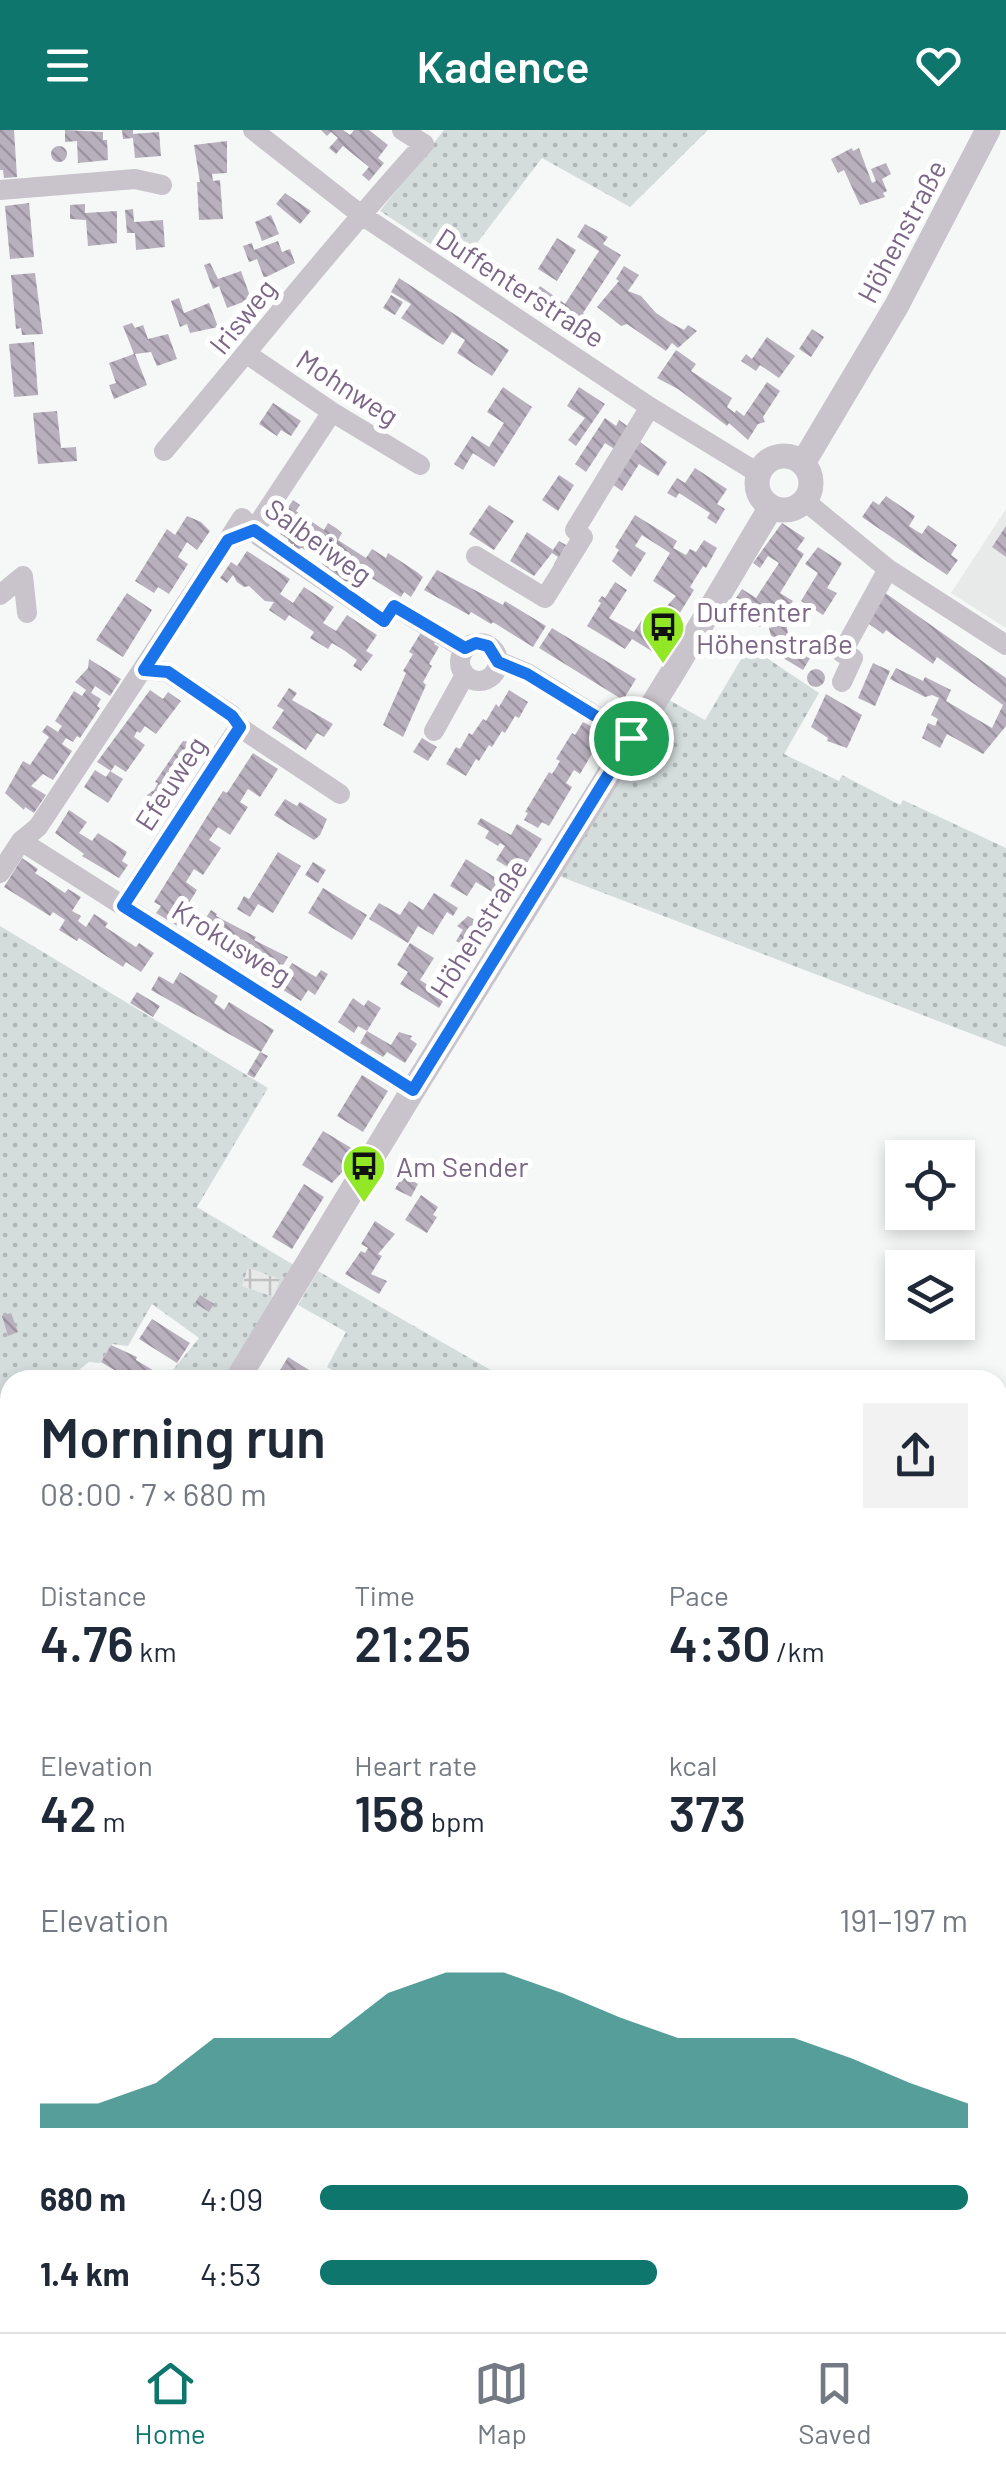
<!DOCTYPE html>
<html lang="en">
<head>
<meta charset="utf-8">
<style>
	body { margin:0; font-family:Barlow,sans-serif; background:#f2f2f3; color:#1f2937; height:100vh; display:flex; flex-direction:column; font-size:38px; white-space:nowrap }
	* { box-sizing:border-box; margin:0 }
	p { font-size:32px; color:#747a83 }
	.icon { flex:none; width:55px; height:55px; fill:none; stroke:currentColor; stroke-width:2; stroke-linecap:round; stroke-linejoin:round }
	.map { position:relative; flex:1; overflow:hidden }
	.side { position:absolute; left:0px; top:1240px; width:1008px; height:962px; display:flex; flex-direction:column; background:#fff; border-radius:30px 30px 0 0; box-shadow:0 5px 15px #0003 }
	.side>* { flex:none }
	.controls { position:absolute; left:885px; top:1010px; display:grid; gap:20px }
	.controls a { display:grid; place-items:center; width:90px; height:90px; border-radius:0px; background:#fff; box-shadow:0 5px 15px #0003; font-size:50px }
	.pin { position:absolute; display:grid; place-items:center; width:85px; height:85px; color:#fff; margin:-42px; border:5px solid #fff; border-radius:50%; box-shadow:0 2px 10px #0007 }
	.round { display:grid; place-items:center; flex:none; width:105px; height:105px; border-radius:0px; background:#f2f2f3 }
	.summary { display:flex; align-items:center; justify-content:space-between; height:170px; padding:0 40px }
	h1 { font-size:55px; font-weight:600; line-height:75px }
	.metrics { display:grid; grid-template-columns:repeat(3,1fr); gap:15px; height:170px; padding:10px 40px }
	.metrics div { display:grid; align-content:center }
	.metrics b { font-size:50px; font-weight:600 }
	.metrics small { font-size:28px; font-weight:400 }
	.metrics p { font-size:28px }
	.chart { height:280px; padding:20px 40px }
	.chart p { display:flex; justify-content:space-between }
	.chart svg { width:100%; height:180px; margin-top:10px; fill:#0f766e; opacity:.7 }
	ul { padding:0 40px; list-style:none; font-size:32px }
	li { display:grid; grid-template-columns:160px 120px 1fr; align-items:center; height:75px }
	li i { height:25px; border-radius:12px; background:#0f766e }
	header { display:flex; justify-content:space-between; align-items:center; height:130px; padding:0 40px; background:#0f766e; color:#fff; font-size:45px; font-weight:600 }
	.tab-bar { display:flex; justify-content:space-around; align-items:center; height:140px; border-top:2px solid #e0e1e3; background:#fff; font-size:28px; color:#747a83 }
	.tab-bar a { display:grid; justify-items:center; gap:5px }
	.tab-bar .on { color:#0f766e }
	.map>svg:first-child { display:block }
	.built { fill:#e8e9e9 }
	.industrial { fill:url(#industrial-grid) }
	.grass { fill:url(#grass-dots); fill-rule:evenodd }
	.cemetery { fill:url(#cemetery-stones) }
	.building { fill:url(#building-back-hatch) }
	.lines { fill:none; stroke-linecap:round; stroke-linejoin:round }
	.minor { stroke:#c9c3cb; stroke-width:20 }
	.tertiary { stroke:#c9c3cb; stroke-width:25 }
	.route-casing { stroke:#fff; stroke-width:20 }
	.route { stroke:#1a73e8; stroke-width:12 }
	.labels { text-anchor:middle; dominant-baseline:central; stroke-width:10; stroke-linejoin:round; paint-order:stroke }
	.street-label { font-size:28px; fill:#7c6687; stroke:#fff }
	.poi-label { font-size:28px; fill:#7c6687; stroke:#fff; text-anchor:start }
</style>
</head>
<body>
<header><svg class="icon" aria-label="menu" viewBox="0 0 24 24"><path d="M4 6h16M4 12h16M4 18h16"/></svg>Kadence<svg class="icon" aria-label="heart" viewBox="0 0 24 24"><path d="M12 20l-8-8c-3-5 5-10 8-4 3-6 11-1 8 4z"/></svg></header>
<div class="map">
<svg width="1006" height="2202" viewBox="0 0 1006 2202">
	<defs>
		<pattern id="industrial-grid" width="8" height="8" patternUnits="userSpaceOnUse" patternTransform="scale(2.5)"><rect width="8" height="8" fill="#e8e9e9"/><path d="M0 4h8M4 0v8" fill="none" stroke="#c1c1c2"/></pattern>
		<pattern id="grass-dots" width="8" height="8" patternUnits="userSpaceOnUse" patternTransform="scale(2.5)"><rect width="8" height="8" fill="#d4dddc"/><path d="M2 2h.1M6 6h.1" fill="none" stroke="#b1b7b8" stroke-width="1.8" stroke-linecap="round"/></pattern>
		<pattern id="cemetery-stones" width="16" height="16" patternUnits="userSpaceOnUse" patternTransform="scale(2.5)"><rect width="16" height="16" fill="#d4dddc"/><path d="M2 7V4a2 2 0 0 1 4 0v3zM10 15v-3a2 2 0 0 1 4 0v3z" fill="#b1b7b8"/></pattern>
		<pattern id="building-back-hatch" width="6" height="6" patternUnits="userSpaceOnUse" patternTransform="scale(2.5)"><rect width="6" height="6" fill="#b9b0be"/><path d="M-1 5l2 2M0 0l6 6M5-1l2 2" fill="none" stroke="#9b93a0"/></pattern>
	</defs>
	<rect width="100%" height="100%" fill="#f5f8f6"/>
	<!-- built -->
	<path class="built" d="M1006,379V498L951,463Z"/>
	<!-- industrial -->
	<path class="industrial" d="M248,1138L280,1149L274,1167L242,1156Z"/>
	<!-- grass -->
	<path class="grass" d="M444,0H708L630,77L542,28L461,134L380,81Z
		M749,516L819,563L784,624L839,651L842,645L900,675L903,670L1006,718V917L559,746L669,570L705,590Z
		M0,796L268,958L197,1077L297,1137L229,1250L167,1247L199,1208L152,1174L128,1216L112,1214L100,1233L89,1232L66,1250H10V1474L0,1470ZM248,1138L280,1149L274,1167L242,1156Z
		M318,1141L508,1250H350L327,1237L346,1202L298,1175Z"/>
	<!-- cemetery -->
	<path class="cemetery" d="M1006,2130V2202H945L949,2193L998,2192V2140Z"/>
	<!-- building -->
	<path class="building" d="M0,0H14L17,47L4,48L3,40H0Z
		M65,0L103,2V10H107L108,30L78,33L77,11L65,12Z
		M122,0H133V4L159,2L161,26L135,28L133,8L123,9Z
		M321,0H343L350,5L354,0H369L388,15L378,28L384,33L369,51L362,45L369,37L343,16L336,24L329,18L338,8L331,2L327,6Z
		M227,11V43L212,44L213,51L220,50L223,89L199,90L197,52H200L194,15Z
		M51 24a8 8 0 1 1 16 0a8 8 0 1 1-16 0Z
		M852,18L853,21L859,18L872,53L876,51L871,39L886,33L891,44L882,49L887,61L883,63L885,67L860,75L844,40L838,43L831,29Z
		M285,63L311,81L300,94L276,74Z
		M29,73L34,127L10,129L5,76Z
		M85,74V83L117,81V113L88,116L86,90L70,89V75Z
		M133,79L134,92L163,90L165,117L136,120L135,103H127L125,80Z
		M271,85L279,104L262,111L255,92Z
		M585,94L608,107L603,114L621,125L583,183L588,187L578,204L530,171L540,156L565,174L599,121L577,107Z
		M557,108L576,120L557,151L538,139Z
		M278,111L282,122L290,119L295,133L264,148L257,129L249,132L243,116L252,113L254,120Z
		M210,133L218,149L241,141L251,169L227,178L219,156L213,159L204,135Z
		M624,136L639,145L628,161L641,166L656,183L671,193L684,200L688,195L697,201L678,218L672,213L666,221L627,194L621,196L597,177L619,151L616,149Z
		M35,143L43,204L22,205L21,198L16,199L11,145Z
		M399,148L509,220L492,246L457,223L465,210L452,202L443,215L401,188L411,174L391,162Z
		M391,165L403,172L395,185L383,178Z
		M179,168L184,183L209,173L218,197L190,203L187,194L180,197L171,171Z
		M132,193L135,198L143,195L148,209L168,204L177,229L157,236L151,222L135,224L147,255L114,269L109,255L116,253L109,233L134,224L123,196Z
		M812,199L824,207L811,227L799,219Z
		M767,207L795,226L779,248L760,235L756,241L741,231L746,224L752,229Z
		M34,212L38,265L14,267L9,214Z
		M676,220L696,234L691,241L732,268L727,277L735,283L736,280L744,286L767,252L780,261L763,287L765,292L758,294L748,310L729,293L727,296L678,259L657,248Z
		M503,257L532,277L494,337L473,323L463,340L454,334L472,306L489,317L504,293L487,282Z
		M579,257L605,274L576,316L568,310L585,288L567,276Z
		M273,273L301,291L291,306L281,300L277,306L259,294Z
		M57,281L61,318L76,317L77,331L38,334L33,283Z
		M605,288L616,296L619,290L630,298L616,320L605,313L586,342L575,334Z
		M640,312L667,332L658,346L639,334L622,361L612,354Z
		M695,338L727,359L717,374L725,379L716,394L707,388L710,383L679,363L676,368L667,363L677,348L685,353Z
		M559,345L574,355L558,381L542,370Z
		M886,366L915,386L909,396L915,400L922,404L928,395L957,415L951,425L958,430L947,445L862,387L873,371L879,375Z
		M293,370L300,375L296,381L324,400L328,393L336,398L342,403L338,410L366,428L372,419L386,428L388,423L417,442L423,447L411,467L404,462L401,467L359,440L351,453L345,451L322,434L330,421L317,413L310,423L302,418L294,420V414L289,415L288,409L280,404L287,394L280,390Z
		M489,375L514,391L494,420L469,404Z
		M635,385L677,411L673,418L686,425L690,419L696,422L704,410L717,418L706,438L703,436L690,457L694,460L678,486L665,478L676,466L653,451L670,423L642,405L635,416L646,423L631,447L612,431L619,420L615,417Z
		M187,386L201,392L210,401L197,420L187,412L178,427L188,434L169,464L158,457L154,463L135,451L167,399L175,405Z
		M782,393L805,408L797,419L804,424L780,463L793,471L786,482L773,474L760,497L730,477L742,459L756,468L779,433L768,426L760,438L753,433Z
		M1006,396V427L992,417Z
		M527,402L553,420L559,411L566,415L562,422L568,425L560,437L554,434L558,427L552,423L534,446L510,431Z
		M818,417L842,433L827,458L837,463L823,485L801,471L818,443L805,434Z
		M247,421L290,449L280,464L293,473L304,457L334,477L323,493L336,501L347,485L377,505L366,521L373,525L361,541L353,536L357,530L345,521L332,513L328,519L310,508L314,502L289,485L285,491L269,480L274,472L265,471L249,456L244,457L237,452L233,445L227,453L220,448L231,432L237,436Z
		M437,440L503,475L505,471L546,496L533,517L493,492L491,494L471,482L469,485L424,460Z
		M615,452L627,460L609,488L634,502L645,485L660,493L658,496L668,502L655,523L632,509L625,519L587,496L601,473L598,471L602,466L605,468Z
		M884,462L1006,548V596L983,624L947,604L940,618L922,608L928,593L935,596L938,589L931,585L939,568L932,565L925,567L890,549L896,538L923,551L925,547L951,560L946,571L992,598L1003,575L937,527L933,534L886,500L883,504L865,491Z
		M127,463L152,480L123,527L96,510Z
		M786,494L790,512L812,525L803,540L775,523L769,498Z
		M552,498L636,549L623,570L539,518Z
		M423,499L438,508L434,514L439,517L429,534L432,536L423,552L426,555L403,607L383,595L406,543L403,541L413,524L409,522Z
		M89,529L121,549L110,566L95,556L91,563L101,569L97,576L100,578L80,608L77,606L73,612L66,608L62,614L72,621L53,650L43,644L31,656L46,665L34,683L25,677L24,680L5,663L23,631L30,635L49,607L42,602L47,595L58,602L62,596L55,591L74,561L82,566L86,560L75,552L88,538Z
		M873,533L890,541L875,576L858,568Z
		M807 548a9 9 0 1 1 18 0a9 9 0 1 1-18 0Z
		M289,558L297,563L292,570L333,594L324,607L317,603L306,620L272,598L284,580L277,576Z
		M150,560L163,569L168,562L181,571L156,604L145,596L140,603L137,601L134,607L145,615L126,642L115,635L111,641L97,632Z
		M509,560L528,572L519,588L515,586L505,603L502,601L492,617L489,615L479,631L476,629L466,646L446,634L456,617L460,619L469,603L472,605L483,589L486,591L496,574L499,577Z
		M826,564L862,585L847,618L827,611L828,608L811,597Z
		M583,592L597,600L590,613L596,617L580,644L574,640L566,653L572,657L549,696L542,692L538,698L524,690L528,683L525,682L549,642L552,644L556,638L560,631L556,629L572,603L575,605Z
		M194,607L207,616L191,640L186,638L171,661L175,664L158,690L142,678L148,668L147,665L154,660L158,653L155,652L183,611L191,612Z
		M422,608L437,617L428,631L413,622Z
		M253,623L278,639L260,667L248,659L240,672L248,677L230,705L218,697L209,710L221,718L203,745L194,739L186,752L197,760L184,781L191,785L182,799L156,783L161,776L154,772L214,675L223,661L227,663Z
		M95,640L106,647L110,641L123,649L108,673L84,657Z
		M285,669L297,676L300,672L327,689L320,705L314,710L274,685Z
		M69,680L87,692L79,703L92,711L98,703L127,722L122,731L128,735L119,748L82,726L84,724L55,703Z
		M481,688L511,705L517,694L542,709L520,744L496,730L505,716L500,713L498,716L485,708L489,701L477,694Z
		M278,722L301,736L273,783L258,774L250,787L237,779L244,766L249,769Z
		M22,728L38,739L35,743L65,763L68,759L81,767L72,781L81,786L78,791L86,797L94,784L108,793L105,797L136,817L139,813L154,823L141,842L126,832L123,837L79,808L77,811L59,800L65,790L53,782L50,786L4,757Z
		M466,729L512,758L505,770L476,752L467,766L450,756Z
		M313,732L326,740L318,753L305,745Z
		M323,758L367,785L352,810L308,783Z
		M434,763L458,778L453,786L447,782L433,805L418,796L408,813L369,789L379,773L400,785L409,771L423,780Z
		M211,780L217,784L216,786L256,807L254,810L288,827L280,840L273,836L266,847L259,845L241,832L248,820L235,812L228,824L208,814L203,808L210,797L203,792Z
		M468,786L480,793L477,798L485,802L473,821L456,811L463,800L457,796Z
		M410,813L434,828L420,850L446,866L439,878L400,854L408,842L397,835Z
		M292,833L316,847L321,840L328,844L315,865L308,860L301,871L278,857Z
		M180,842L218,866L214,873L219,876L224,880L229,872L274,900L261,922L151,860L159,846L173,854Z
		M137,862L160,876L153,887L130,873Z
		M353,868L364,876L368,870L381,878L367,901L391,915L399,902L412,906L410,909L417,914L405,933L387,922L383,927L360,913L367,901L358,896L354,903L338,892Z
		M260,922L268,926L254,948L247,944Z
		M362,945L388,961L363,1002L337,986Z
		M323,1001L353,1019L345,1039L332,1053L302,1035Z
		M403,1045L418,1054L411,1067L395,1059Z
		M304,1054L324,1067L292,1119L272,1107Z
		M421,1065L438,1077L433,1085L437,1087L427,1103L405,1090Z
		M375,1091L395,1104L378,1124L382,1126L371,1144L387,1151L379,1164L345,1144L361,1121L365,1123L368,1118L361,1114Z
		M200,1165L214,1174L209,1182L195,1173Z
		M11,1183L18,1202L8,1206L2,1186Z
		M152,1189L190,1213L177,1233L139,1209Z
		M111,1215L137,1227L136,1230L169,1250H131L101,1232Z
		M288,1227L309,1240L303,1250H274Z
		M0,1695L10,1698V1740L5,1748L0,1744V1729L3,1731L7,1725L0,1716Z
		M998,1821L1006,1823V1857L998,1855Z
		M999,1896L1006,1898V1922L998,1919Z
		M0,2034L10,2040V2048L0,2063Z
		M7,2191L22,2202L27,2192H34L31,2196L41,2202H0Z
		M637,2192H664L657,2202H651Z
		M858,2192H892L887,2202H853Z"/>
	<g class="lines">
		<!-- minor -->
		<path class="minor" d="M253,0L360,84L650,277L758,343
			M0,60L135,49L162,55
			M247,224L332,282L420,335
			M164,321C251,219 334,113 424,14L402,0
			M805,371L888,439L1006,515
			M228,410L242,388L260,407L384,491L394,476L465,519
			M476,426L545,468L583,407L575,400L650,277
			M0,465L23,446L27,483
			M460 532a19 19 0 1 1 38 0a19 19 0 1 1-38 0Z
			M498,531L527,543L631,608
			M842,552L853,528L842,523L888,439
			M239,597L340,664
			M434,601L465,545
			M21,711L413,960
			M0,743L21,711L38,697L228,410L254,400L332,282
			M123,776L239,597L232,585L167,542L144,540
			M998,1403L1006,1404
			M998,1882L1006,1885
			M998,2118L1006,2113
			M768,2192L785,2202
			M915,2202L921,2192"/>
		<!-- tertiary -->
		<path class="tertiary" d="M757 353a27 27 0 1 1 54 0a27 27 0 1 1-54 0Z
			M803,333L897,175L988,0
			M237,1250L413,960L673,542L771,377
			M0,1648L10,1631"/>
	</g>
	<g class="lines">
		<!-- route casing -->
		<g class="route-casing">
			<path id="route" d="M254,400L384,491L394,476L465,518L476,513L488,516L498,532L527,544L631,608L413,960L123,776L240,597L232,586L168,542L144,540L228,410Z"/>
		</g>
		<!-- route -->
		<use href="#route" class="route"/>
	</g>
	<!-- icons -->
	<defs>
		<g id="bus-pin" transform="scale(2.25)"><path d="M0 17L-7.5 6A9.5 9.5 0 1 1 7.5 6Z" fill="#92e826" stroke="#fff"/><path d="M-5-6H5V4H4V6H2V4H-2V6H-4V4H-5ZM-3.5-4V0h7V-4ZM-3.5 1.2v1.5H-2V1.2ZM2 1.2v1.5H3.5V1.2Z" fill="#111"/></g>
	</defs>
	<g fill-rule="evenodd">
		<use href="#bus-pin" x="663" y="497"/>
		<use href="#bus-pin" x="364" y="1036"/>
	</g>
	<g class="labels">
		<!-- street labels -->
		<g class="street-label">
			<text transform="translate(901 101) rotate(-62)">Höhenstraße</text>
			<text transform="translate(521 157) rotate(33)">Duffenterstraße</text>
			<text transform="translate(242 186) rotate(-51)">Irisweg</text>
			<text transform="translate(348 257) rotate(33)">Mohnweg</text>
			<text transform="translate(319 411) rotate(36)">Salbeiweg</text>
			<text transform="translate(170 653) rotate(-57)">Efeuweg</text>
			<text transform="translate(478 798) rotate(-58)">Höhenstraße</text>
			<text transform="translate(232 812) rotate(32)">Krokusweg</text>
		</g>
		<!-- poi labels -->
		<g class="poi-label">
			<text x="696" y="481">Duffenter<tspan x="696" dy="32">Höhenstraße</tspan></text>
			<text x="396" y="1036">Am Sender</text>
		</g>
	</g>
</svg>
<div class="controls">
<a><svg class="icon" aria-label="locate" viewBox="0 0 24 24"><circle cx="12" cy="12" r="6"/><path d="M12 2v4M12 18v4M2 12h4M18 12h4"/></svg></a>
<a><svg class="icon" aria-label="layers" viewBox="0 0 24 24"><path d="M12 4l9 5-9 5-9-5zM3 14l9 5 9-5"/></svg></a>
</div>
<div class="pin" style="left:631px;top:608px;background:#1e9e55"><svg class="icon" aria-label="arrive" viewBox="0 0 24 24"><path d="M6 21V4h12l-3 4 3 4H6"/></svg></div>
<section class="side">
<div class="summary"><div><h1>Morning run</h1><p>08:00 · 7 × 680 m</p></div><a class="round"><svg class="icon" aria-label="share" viewBox="0 0 24 24"><path d="M12 15V3M7 8l5-5 5 5M5 13v7h14v-7"/></svg></a></div>
<div class="metrics">
<div><p>Distance</p><b>4.76<small> km</small></b></div>
<div><p>Time</p><b>21:25</b></div>
<div><p>Pace</p><b>4:30<small> /km</small></b></div>
</div>
<div class="metrics">
<div><p>Elevation</p><b>42<small> m</small></b></div>
<div><p>Heart rate</p><b>158<small> bpm</small></b></div>
<div><p>kcal</p><b>373</b></div>
</div>
<div class="chart"><p><span>Elevation</span>191–197 m</p>
<svg viewBox="0 0 160 44" preserveAspectRatio="none"><path d="M0 44V38L10 38L20 33L30 22L40 22L50 22L60 11L70 6L80 6L90 11L100 17L110 22L120 22L130 22L140 27L150 33L160 38V44z"/></svg>
</div>
<ul>
<li><b>680 m</b>4:09<i style="width:100%"></i></li>
<li><b>1.4 km</b>4:53<i style="width:52%"></i></li>
</ul>
</section>
</div>
<nav class="tab-bar">
<a class="on"><svg class="icon" aria-label="home" viewBox="0 0 24 24"><path d="M3 11l9-7 9 7M6 9v11h12V9"/></svg>Home</a>
<a><svg class="icon" aria-label="map" viewBox="0 0 24 24"><path d="M3 6l6-2 6 2 6-2v14l-6 2-6-2-6 2zM9 4v14M15 6v14"/></svg>Map</a>
<a><svg class="icon" aria-label="saved" viewBox="0 0 24 24"><path d="M7 4h10v16l-5-4-5 4z"/></svg>Saved</a>
</nav>
</body>
</html>
